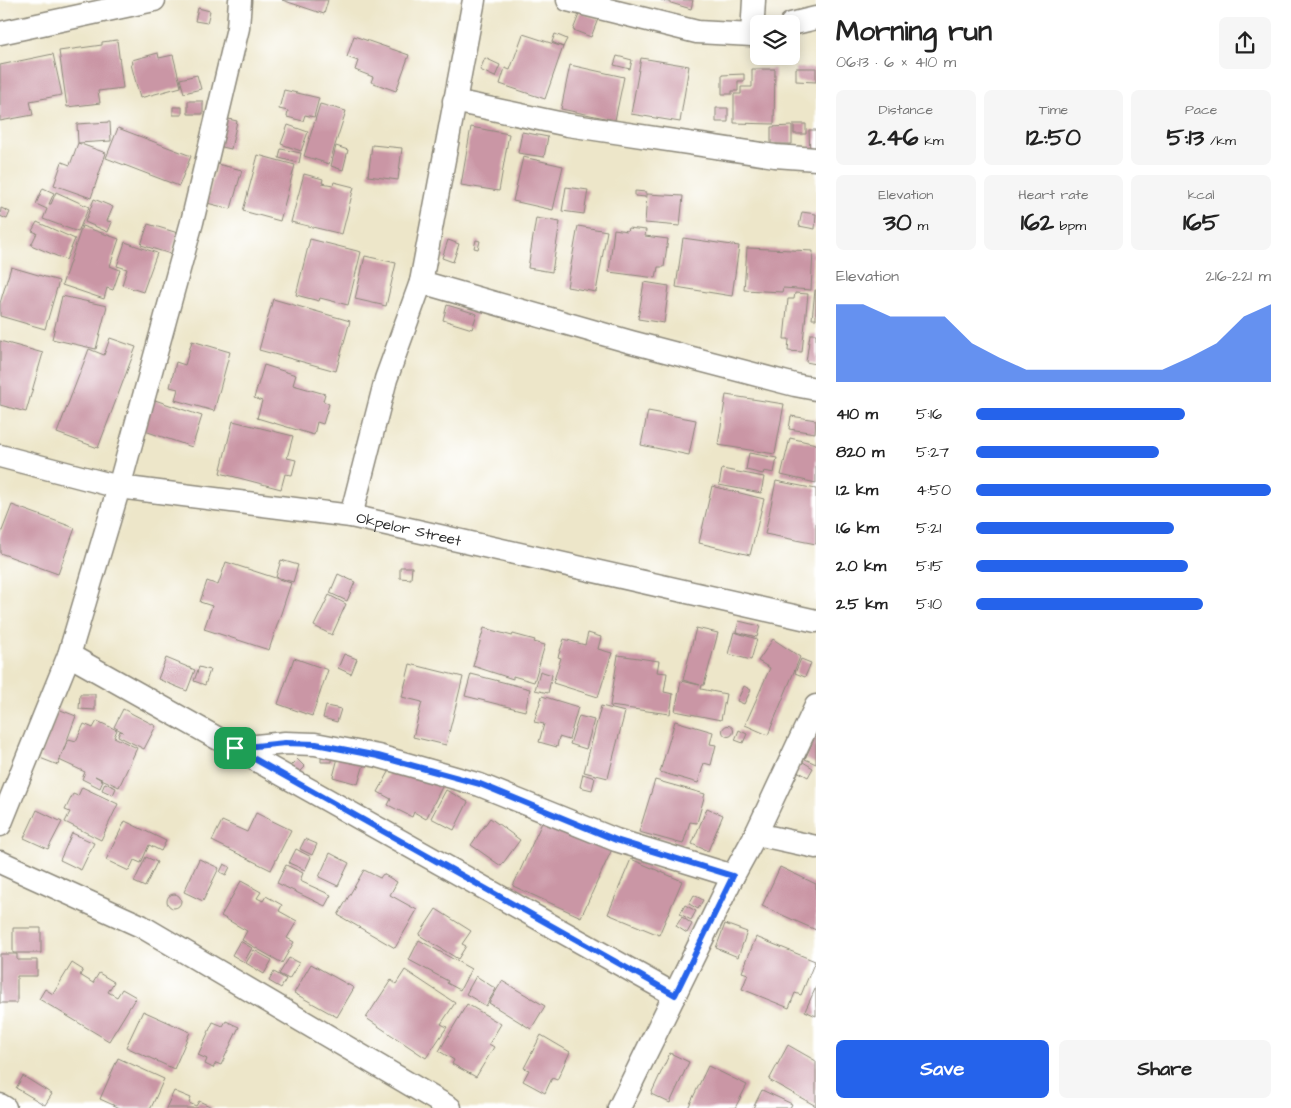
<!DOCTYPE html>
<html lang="en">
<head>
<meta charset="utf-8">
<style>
	body { margin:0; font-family:"Architects Daughter",sans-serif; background:#f6f6f6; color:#222; height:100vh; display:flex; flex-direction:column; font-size:19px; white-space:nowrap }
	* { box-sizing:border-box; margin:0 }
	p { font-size:16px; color:#767676 }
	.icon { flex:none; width:28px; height:28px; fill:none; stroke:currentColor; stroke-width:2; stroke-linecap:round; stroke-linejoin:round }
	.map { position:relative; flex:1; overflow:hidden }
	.sheet { display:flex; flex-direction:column; background:#fff; width:475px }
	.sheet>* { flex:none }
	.buttons { position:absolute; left:750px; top:15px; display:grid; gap:10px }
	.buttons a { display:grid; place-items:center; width:50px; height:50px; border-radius:8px; background:#fff; box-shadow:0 2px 12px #0003; font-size:25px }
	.pin { position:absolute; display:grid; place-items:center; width:42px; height:42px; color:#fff; margin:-21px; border-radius:10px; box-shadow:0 2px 8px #0006 }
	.round { display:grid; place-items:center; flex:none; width:52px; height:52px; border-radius:8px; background:#f6f6f6 }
	.headline { display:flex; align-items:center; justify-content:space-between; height:85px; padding:0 20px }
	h1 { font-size:28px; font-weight:800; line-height:38px }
	.metrics { display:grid; grid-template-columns:repeat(3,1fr); gap:8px; height:85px; padding:5px 20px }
	.metrics div { display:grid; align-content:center; border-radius:8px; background:#f6f6f6; text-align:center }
	.metrics b { font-size:25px; font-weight:800 }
	.metrics small { font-size:14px; font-weight:400 }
	.metrics p { font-size:14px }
	.chart { height:140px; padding:10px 20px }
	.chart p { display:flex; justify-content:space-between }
	.chart svg { width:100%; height:90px; margin-top:5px; fill:#2563eb; opacity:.7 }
	.primary-button { display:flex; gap:10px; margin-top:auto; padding:10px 20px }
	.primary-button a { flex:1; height:58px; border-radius:8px; background:#2563eb; color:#fff; font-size:20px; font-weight:800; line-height:58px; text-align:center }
	.primary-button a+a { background:#f6f6f6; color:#222 }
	ul { padding:0 20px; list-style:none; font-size:16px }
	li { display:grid; grid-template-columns:80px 60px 1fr; align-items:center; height:38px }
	li i { height:12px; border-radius:6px; background:#2563eb }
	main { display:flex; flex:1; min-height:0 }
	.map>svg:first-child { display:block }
	.building { fill:#ca96a5 }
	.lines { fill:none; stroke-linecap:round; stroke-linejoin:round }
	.minor-casing { stroke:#8c887a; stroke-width:25 }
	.minor { stroke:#fff; stroke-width:22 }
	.route-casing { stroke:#fff; stroke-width:10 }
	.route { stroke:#2563eb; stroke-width:6 }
	.labels { text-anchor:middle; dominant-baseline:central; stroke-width:5; stroke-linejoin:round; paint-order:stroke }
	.street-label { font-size:15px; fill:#2b2b2b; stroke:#fff }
</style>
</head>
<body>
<main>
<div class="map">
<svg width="816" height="1108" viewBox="0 0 816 1108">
	<rect width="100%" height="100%" fill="#fff"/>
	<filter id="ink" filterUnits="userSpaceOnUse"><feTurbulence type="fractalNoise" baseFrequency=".02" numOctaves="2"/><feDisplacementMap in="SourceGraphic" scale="10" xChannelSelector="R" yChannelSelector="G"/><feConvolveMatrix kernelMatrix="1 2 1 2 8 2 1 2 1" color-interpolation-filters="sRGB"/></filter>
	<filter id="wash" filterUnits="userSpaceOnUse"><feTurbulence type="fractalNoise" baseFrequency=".0096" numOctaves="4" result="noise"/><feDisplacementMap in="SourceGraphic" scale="20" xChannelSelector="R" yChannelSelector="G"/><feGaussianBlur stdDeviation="1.12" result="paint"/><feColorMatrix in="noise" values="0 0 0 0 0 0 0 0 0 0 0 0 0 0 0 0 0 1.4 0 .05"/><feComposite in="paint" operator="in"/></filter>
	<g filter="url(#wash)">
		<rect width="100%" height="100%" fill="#ede6c9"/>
		<g id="blocks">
			<!-- building -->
			<path class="building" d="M282,0H328L324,14Z
				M661,0H693L691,9Z
				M198,8L210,11L207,23L195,21Z
				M580,12L598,19L591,37L573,30Z
				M523,34L563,47L545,99L500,84L505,68L510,70Z
				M555,34L567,39L563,47L552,42Z
				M354,36L409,55L396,91L371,82L373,77L355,70L358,61L347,57Z
				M117,40L123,88L98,91L100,103L67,107L59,51L102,45V42Z
				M158,53L159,58L173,55L181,87L140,98L131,64H133L132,60Z
				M53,54L62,95L30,101L33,115L0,121V65Z
				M617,56L632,60L630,69L614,65Z
				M485,58L500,65L495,77L480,70Z
				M641,58L689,66L680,122L631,114Z
				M570,65L624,77L615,120L561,109Z
				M796,68H816V82L796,81Z
				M752,69H775L774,124L734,123V94H741V87H752Z
				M744,74V81H738V91H732V94H722V75Z
				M197,75L201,89L184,93L180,79Z
				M284,90L319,98L314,117L305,115L303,121L287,117L288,111L279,109Z
				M188,101H203V114H188Z
				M320,104L346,111L329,164L304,156Z
				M173,107H182V115H173Z
				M716,108H728V122H716Z
				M224,118L237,121L231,149L218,146Z
				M110,122L111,141L78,143L77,124Z
				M794,124H806V134H794Z
				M288,125L308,132L301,151L281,144Z
				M792,126V144H771V127Z
				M471,127L509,134L499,191L461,185Z
				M118,128L191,156L179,186L106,158Z
				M809,130H816V155L810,156Z
				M522,132L548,137L544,157L518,153Z
				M78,143L106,153L91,198L54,185L62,162L70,165Z
				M372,145L402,148L398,180L368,176Z
				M336,146L348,150L343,170L331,166Z
				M281,149L301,153L299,163L279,158Z
				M258,155L295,165L280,221L243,211Z
				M523,157L563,166L553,210L513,201Z
				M217,164L242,170L231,209L207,203Z
				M304,174L323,179L322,183L333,185L334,182L354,187L342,234L291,222Z
				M566,187L588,190L584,214L562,211Z
				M43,188L54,193L49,204H51L56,192L89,207L78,232L43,219L47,209L36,204Z
				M635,191L646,192V197L635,196Z
				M647,194L683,196L680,226L645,223Z
				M94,199L113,207L107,221L112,222L108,232L85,222Z
				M1,208L10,212L7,219L0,216Z
				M802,212L816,214L815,229L799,226Z
				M536,218L560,222L552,272L528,268Z
				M37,222L75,239L66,260L31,245L37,233L32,231Z
				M148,224L178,233L171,254L141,245Z
				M82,226L119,239L110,266L120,270L113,290L107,288L104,299L62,285Z
				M578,226L607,231L596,292L567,287Z
				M628,228L646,230L645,236L668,239L664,267H658L656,278L609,272L614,229L627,231Z
				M683,238L739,246L732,296L676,287Z
				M310,239L361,252L348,305L320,298L319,301L296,295Z
				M448,240L459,244L453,262L442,258Z
				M476,240L480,241L478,249L474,248Z
				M125,242L157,253L143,292L122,285L127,269L117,266Z
				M747,248L813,251L811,290L783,288L782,292L744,290Z
				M365,256L396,263L386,306L355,299Z
				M11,267L59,281L45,329L0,316V303Z
				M644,282L669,286L664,323L638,319Z
				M815,290H816V319H812Z
				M795,293L808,294L802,352L788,351L789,339H784L788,299H794Z
				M62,296L107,306L96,349L52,339Z
				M273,299L350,321L336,371L259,350Z
				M447,305L477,314L472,329L443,320Z
				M810,334H816V364L806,362Z
				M110,338L136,347L98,448L57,433L89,349L104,355Z
				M0,341L43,353L26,412L0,405Z
				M192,341L230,352L214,411L175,400L178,389L170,387L176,362L185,365Z
				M264,365L296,375L293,385L325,394L323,401L329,404L323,424L317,422L314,435L257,418L262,401L254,398Z
				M726,395L784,404L775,454L718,445Z
				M149,398L202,416L192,447L139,429Z
				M648,411L696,420L689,455L641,445Z
				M791,416L816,420L815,433L789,429Z
				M233,421L293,436L287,458L296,460L292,475L285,474L281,489L220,473Z
				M790,438L816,444V483L781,475Z
				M749,453L777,458L774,473L764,471L763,474L746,470Z
				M722,469L764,477L761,493L719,485Z
				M776,481L816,489V544L765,534Z
				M712,486L764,499L750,555L699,543Z
				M12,505L75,528L58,574L0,553V536Z
				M281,560L298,565L293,582L276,577Z
				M226,562L291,583L269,650L204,629L212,606L200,602L207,581L218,585Z
				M400,567H412L411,579L400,578Z
				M338,574L355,582L347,601L330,593Z
				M329,595L346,604L332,635L314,626Z
				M739,621L760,626L757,637L736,632Z
				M484,628L512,636L513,634L535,640L534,642L545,645L534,682L513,676V679L473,666Z
				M696,628L718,633L704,685H702L701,689L726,694L721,720L675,711L681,681L700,685L683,680Z
				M734,632L757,639L751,660L728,654Z
				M588,633L601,637L598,649L612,653L598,697L553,683L561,658L558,657L564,639L585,645Z
				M773,639L800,657L768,735L745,725L770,668L758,661Z
				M344,654L357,659L351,674L338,668Z
				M618,655L659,661L657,672L667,673L664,692L673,694L670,714L610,706Z
				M166,658L195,670L187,691L158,679Z
				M294,658L328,670L312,716L278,704Z
				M801,659L811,663L805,677L795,673Z
				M410,664L463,677L446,745L413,737L422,702L402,697Z
				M199,667L210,670L205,685L194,681Z
				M540,671L552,675L548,693L535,690Z
				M471,674L530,689L525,711L465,696Z
				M744,686L751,690L744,704L737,701Z
				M80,694H95V710L79,709Z
				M542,696L578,707L569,740L559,737L557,747L539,742L544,724L534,722Z
				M326,706L341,709L337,722L323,718Z
				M601,706L625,712L608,778L584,772Z
				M58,709L76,716L58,765L40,758Z
				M123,709L156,726L144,749L118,736L120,731L123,732L114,727Z
				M579,716L594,720L586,749L570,744Z
				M97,721L117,730L114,737L137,748L119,787L95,776L103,781L100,788L82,779L85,772L59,760L69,739L76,741L84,724L93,728Z
				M675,721L713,732L710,744L716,745L711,765L704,763L698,783L660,772Z
				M722.5 731a5.5 5.5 0 1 1 11 0a5.5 5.5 0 1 1-11 0Z
				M739,730L747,734L743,743L735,740Z
				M816,734V764L805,759Z
				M321,752H332V762H321Z
				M339,754L365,761L358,784L333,777Z
				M297,759L305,767L297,775L289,767Z
				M803,762L813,768L808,777L797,771Z
				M394,763L442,787L426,819L414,812L412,817L388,805L391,799L378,792Z
				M583,774L595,778L592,790L580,787Z
				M655,780L705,794L697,823L690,822L683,844L639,832Z
				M105,783L116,788L113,795L102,790Z
				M82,787L118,804L101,840L65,822L70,812L65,810L73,794L78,796Z
				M446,790L468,802L454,830L431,818Z
				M707,808L723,815L708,851L692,844Z
				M37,810L62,822L48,849L24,838Z
				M256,813L291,830L271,870L212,841L222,821L247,832Z
				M545,816L613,847L581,917L513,886Z
				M490,818L520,840L501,866L471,845Z
				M125,821L166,841L161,851L149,845L141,863L134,860L129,871L106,860Z
				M72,833L94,843L81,870L60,860Z
				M305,839L317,844L312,855L300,849Z
				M296,849L311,857L305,870L289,863Z
				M330,853L349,863L338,886L319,877Z
				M146,857L157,862L145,887L134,882Z
				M199,859L219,868L203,901L184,892Z
				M631,859L682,881L659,935L608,914Z
				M224,864L230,867L226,875L220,872Z
				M286,865L303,873L300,881L331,895L325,906L277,883Z
				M780,867L816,884V930L762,906Z
				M364,870L380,878L383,874L397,882L390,895L417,910L395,948L338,915Z
				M241,881L261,892L257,898L263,901L266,896L282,905L279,911L297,921L287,938L294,942L282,963L242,940L247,931L221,916Z
				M167 901a7 7 0 1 1 14 0a7 7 0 1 1-14 0Z
				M694,895L703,900L698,909L689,904Z
				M685,905L696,911L691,920L680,914Z
				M436,909L471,931L462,944L466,946L458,959L419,935Z
				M682,917L692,924L687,933L676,926Z
				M725,924L747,932L738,957L716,948Z
				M13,928H41V953H13Z
				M756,937L815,961L801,995L795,993L789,1008L742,989L748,974L742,972Z
				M419,940L471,969L460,990L447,983L448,981L409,960Z
				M240,941L252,948L244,962L232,955Z
				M254,950L272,960L264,974L246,963Z
				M0,954H17V960H37V976H17V1003H0Z
				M289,958L299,963L289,979L279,974Z
				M72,963L83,970L80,975L93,983L99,973L114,982L108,992L117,997L122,989L136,997L109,1041L39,999L45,989L53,994Z
				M311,964L354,988L337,1017L294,993Z
				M405,970L455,1003L441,1024L447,1027L426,1058L366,1018L391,980L396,984Z
				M274,972L286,979L281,988L269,981Z
				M476,976L496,989L486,1006L466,994Z
				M502,981L545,1006L531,1029L489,1003Z
				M816,987V1016L805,1011Z
				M467,1004L501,1024L489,1044L494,1047L476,1077L452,1064L454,1060L439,1051Z
				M143,1011L190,1032L174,1069L126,1047Z
				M226,1021L239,1027L221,1065L216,1063L213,1068L205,1064L207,1059L198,1055L213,1022L223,1026Z
				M541,1035L570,1052L557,1080L552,1078L545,1093L523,1081L529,1070L524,1068Z
				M788,1045L816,1061V1106L769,1080Z
				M670,1053L689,1062L670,1103L651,1094Z
				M118,1058L164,1079L151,1108H120L100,1099Z
				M708,1066L747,1085L735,1108H688Z
				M23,1076L52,1094L45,1105L16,1088Z
				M762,1090L792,1104L790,1108H753Z
				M174,1091L191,1098L189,1103L196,1106L199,1101L214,1108H166Z"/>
		</g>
	</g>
	<g filter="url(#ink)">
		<use href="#blocks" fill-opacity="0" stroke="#8c887a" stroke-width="1"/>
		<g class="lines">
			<!-- minor casing -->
			<g class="minor-casing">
				<g id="minor">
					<path d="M568,0L697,32L752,35L759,33"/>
					<path d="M791,24L816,18"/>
					<path d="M0,33L154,0"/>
					<path d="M752,35L754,0"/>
					<path d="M454,101L568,125L775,156L816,159"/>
					<path d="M421,282L631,342L795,385L816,389"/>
					<path id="s1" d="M0,456L119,487L351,516L816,621"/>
					<path d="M351,516L386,379L421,282L474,0"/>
					<path d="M69,655L675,995"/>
					<path d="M235,748L285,743L315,744L378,756L480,785L616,840L733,876"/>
					<path d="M0,825L69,655L119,487L192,222L238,28L240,0"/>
					<path d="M756,834L816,847"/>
					<path d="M0,862L141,926L450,1108"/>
					<path d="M0,1105L5,1108"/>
					<path d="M619,1108L733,876L756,834L816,706"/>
				</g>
			</g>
			<!-- minor -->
			<use href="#minor" class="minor"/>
		</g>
	</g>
	<g class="lines" filter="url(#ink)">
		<!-- route casing -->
		<g class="route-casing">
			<path id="route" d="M285,743L316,744L378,756L480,784L616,840L733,876L675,995L235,748Z"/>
		</g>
		<!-- route -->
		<use href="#route" class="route"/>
	</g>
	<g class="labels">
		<!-- street labels -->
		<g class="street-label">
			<text stroke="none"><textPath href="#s1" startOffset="416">Okpelor Street</textPath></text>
		</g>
	</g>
</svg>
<div class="buttons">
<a><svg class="icon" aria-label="layers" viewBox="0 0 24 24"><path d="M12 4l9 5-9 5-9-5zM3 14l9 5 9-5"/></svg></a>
</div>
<div class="pin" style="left:235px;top:748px;background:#1e9e55"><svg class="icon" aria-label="arrive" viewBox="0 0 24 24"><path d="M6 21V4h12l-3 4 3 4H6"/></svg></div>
</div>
<section class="sheet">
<div class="headline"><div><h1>Morning run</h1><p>06:13 · 6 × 410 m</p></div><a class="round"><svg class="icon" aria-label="share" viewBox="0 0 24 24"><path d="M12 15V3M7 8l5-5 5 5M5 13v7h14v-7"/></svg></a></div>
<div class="metrics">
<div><p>Distance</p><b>2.46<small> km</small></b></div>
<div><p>Time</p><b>12:50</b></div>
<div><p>Pace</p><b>5:13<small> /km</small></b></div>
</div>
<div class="metrics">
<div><p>Elevation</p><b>30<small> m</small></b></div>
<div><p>Heart rate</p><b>162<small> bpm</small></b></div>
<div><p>kcal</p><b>165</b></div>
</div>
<div class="chart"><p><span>Elevation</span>216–221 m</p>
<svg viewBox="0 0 160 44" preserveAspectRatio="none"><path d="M0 44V6L10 6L20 12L30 12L40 12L50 25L60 32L70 38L80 38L90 38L100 38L110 38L120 38L130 32L140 25L150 12L160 6V44z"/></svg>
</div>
<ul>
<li><b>410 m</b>5:16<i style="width:71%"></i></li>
<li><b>820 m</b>5:27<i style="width:62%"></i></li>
<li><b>1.2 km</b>4:50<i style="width:100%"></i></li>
<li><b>1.6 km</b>5:21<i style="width:67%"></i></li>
<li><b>2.0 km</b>5:15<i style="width:72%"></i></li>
<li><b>2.5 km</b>5:10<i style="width:77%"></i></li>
</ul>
<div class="primary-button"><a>Save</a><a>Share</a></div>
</section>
</main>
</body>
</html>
